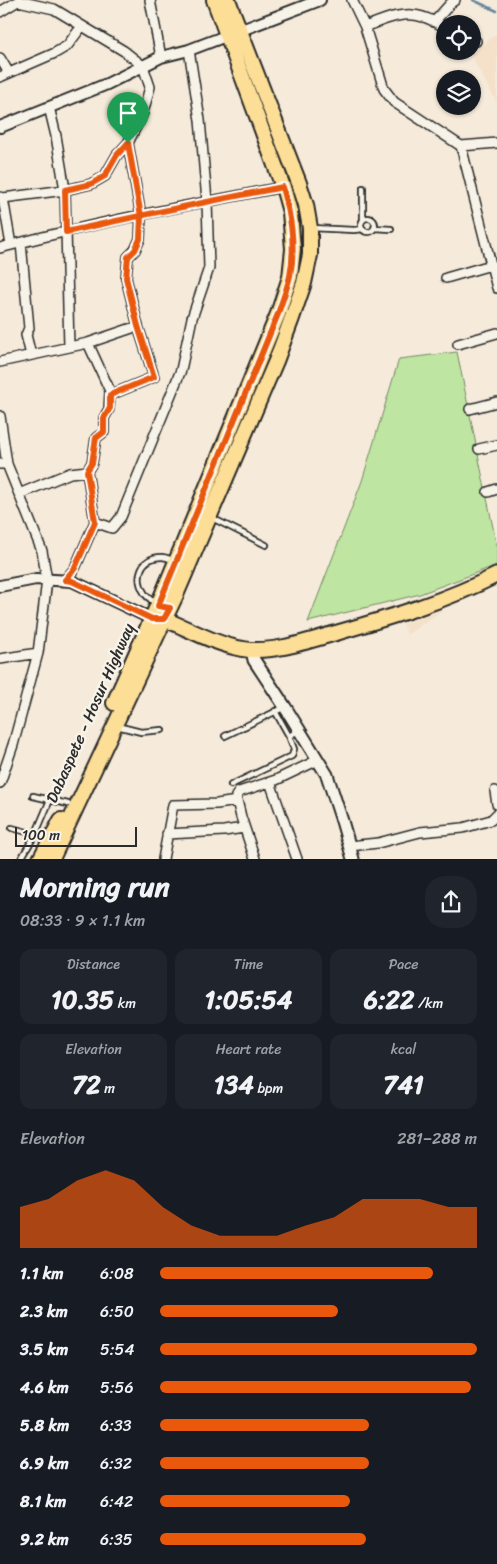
<!DOCTYPE html>
<html lang="en">
<head>
<meta charset="utf-8">
<style>
	body { margin:0; font-family:Sriracha,sans-serif; background:#20242c; color:#f1f3f6; height:100vh; display:flex; flex-direction:column; font-size:19px; white-space:nowrap }
	* { box-sizing:border-box; margin:0 }
	p { font-size:16px; color:#9ea1a6 }
	.icon { flex:none; width:28px; height:28px; fill:none; stroke:currentColor; stroke-width:2; stroke-linecap:round; stroke-linejoin:round }
	.map { position:relative; height:859px; overflow:hidden }
	.sheet { display:flex; flex-direction:column; background:#171b24; flex:1 }
	.sheet>* { flex:none }
	.buttons { position:absolute; left:436px; top:15px; display:grid; gap:10px }
	.buttons a { display:grid; place-items:center; width:45px; height:45px; border-radius:50%; background:#171b24; box-shadow:0 1px 4px #0004; font-size:25px }
	.scale { position:absolute; left:15px; bottom:12px; width:122px; box-sizing:border-box; padding-left:5px; border:2px solid #2b2b2b; border-top:0; font-size:14px; line-height:18px; white-space:nowrap; color:#2b2b2b; -webkit-text-stroke:4px #f7f3e8; paint-order:stroke }
	.pin { position:absolute; display:grid; place-items:center; width:42px; height:42px; color:#fff; margin:-51px -21px; border-radius:50% 50% 50% 0; rotate:-45deg; box-shadow:0 0 5px #0007 }
	.pin .icon { rotate:45deg }
	.round { display:grid; place-items:center; flex:none; width:52px; height:52px; border-radius:20px; background:#20242c }
	.summary { display:flex; align-items:center; justify-content:space-between; height:85px; padding:0 20px }
	h1 { font-size:28px; font-weight:700; line-height:38px }
	.figures { display:grid; grid-template-columns:repeat(3,1fr); gap:8px; height:85px; padding:5px 20px }
	.figures div { display:grid; align-content:center; border-radius:12px; background:#20242c; text-align:center }
	.figures b { font-size:25px; font-weight:700 }
	.figures small { font-size:14px; font-weight:400 }
	.figures p { font-size:14px }
	.chart { height:140px; padding:10px 20px }
	.chart p { display:flex; justify-content:space-between }
	.chart svg { width:100%; height:90px; margin-top:5px; fill:#ea580c; opacity:.7 }
	ul { padding:0 20px; list-style:none; font-size:16px }
	li { display:grid; grid-template-columns:80px 60px 1fr; align-items:center; height:38px }
	li i { height:12px; border-radius:6px; background:#ea580c }
	.map>svg:first-child { display:block }
	.built { fill:#f5e1ca }
	.green { fill:#bee5a1; stroke:#748866 }
	.lines { fill:none; stroke-linecap:round; stroke-linejoin:round }
	.stream { stroke:#66869e; stroke-width:2.5 }
	.service-casing { stroke:#2b2b2b; stroke-width:8 }
	.minor-casing { stroke:#2b2b2b; stroke-width:12 }
	.tertiary-casing { stroke:#2b2b2b; stroke-width:14 }
	.secondary-casing { stroke:#2b2b2b; stroke-width:15 }
	.primary-casing { stroke:#2b2b2b; stroke-width:18 }
	.service { stroke:#f7f3e8; stroke-width:4.5 }
	.minor { stroke:#f7f3e8; stroke-width:9 }
	.tertiary { stroke:#f7f3e8; stroke-width:10 }
	.secondary { stroke:#f7f3e8; stroke-width:11 }
	.primary { stroke:#fcde96; stroke-width:14 }
	.route-casing { stroke:#fff; stroke-width:10 }
	.route { stroke:#ea580c; stroke-width:6 }
	.labels { text-anchor:middle; dominant-baseline:central; stroke-width:5; stroke-linejoin:round; paint-order:stroke }
	.street-label { font-size:16px; fill:#2b2b2b; stroke:#f7f3e8 }
</style>
</head>
<body>
<div class="map">
<svg width="497" height="859" viewBox="0 0 497 859">
	<rect width="100%" height="100%" fill="#f6ebda"/>
	<filter id="ink" filterUnits="userSpaceOnUse"><feTurbulence type="fractalNoise" baseFrequency=".02" numOctaves="2"/><feDisplacementMap in="SourceGraphic" scale="10" xChannelSelector="R" yChannelSelector="G"/><feConvolveMatrix kernelMatrix="1 2 1 2 8 2 1 2 1" color-interpolation-filters="sRGB"/></filter>
	<g filter="url(#ink)">
		<!-- built -->
		<path class="built" d="M497,33V103L470,54Z
			M444,609L407,635L403,624Z"/>
		<!-- green -->
		<path class="green" d="M457,352L497,547V565L420,594L308,622L362,481L399,359Z"/>
		<g class="lines">
			<!-- stream -->
			<path class="stream" d="M473,0L497,11"/>
			<!-- service casing -->
			<g class="service-casing">
				<path id="service" d="M363,188V220
					M361 225a7 7 0 1 1 14 0a7 7 0 1 1-14 0Z
					M311,228L354,230L363,229
					M374,228L391,229
					M210,517L266,545
					M157,605C153,601 148,598 145,594C134,578 140,557 162,557C165,557 170,559 173,560
					M275,711L289,736
					M117,726L141,732L162,730
					M225,736L285,707
					M231,785L292,756L294,749L289,736L298,731
					M33,796L68,804
					M12,828L50,838
					M21,859L36,833L50,800"/>
			</g>
			<!-- minor casing -->
			<g class="minor-casing">
				<path id="minor" d="M150,0L161,57
					M352,0L365,27L384,89L394,102L461,146L497,143
					M0,12L18,1L54,9L124,51L143,66L150,87L143,113L128,143L117,155L105,176L91,184L65,190L3,198L0,197
					M434,22L451,3L455,0
					M365,27C383,20 404,10 423,17C431,19 438,24 445,27
					M472,40L476,41
					M0,58L9,73
					M0,77L55,53L67,46L82,26
					M49,107L56,136L65,190L69,347
					M461,146L497,288
					M3,198L11,245
					M21,243L29,328L26,335L31,355
					M0,248C93,223 188,205 283,187
					M446,278L491,265
					M458,344L497,333
					M0,362L88,343L138,326
					M110,395L154,377L138,326L126,278L128,257L135,250L140,239L141,216L128,143
					M470,409L497,402
					M0,416L7,464
					M479,449L497,445
					M0,464H7L42,551L47,580L38,653L13,745L0,783
					M87,471L92,463L96,438L104,432V418L109,409L110,391L88,343
					M488,492L497,489
					M19,494L70,473L87,471L95,522L75,568L65,580
					M95,522L112,528L121,517L181,370L192,318L209,268L207,201L200,120L189,50
					M0,659L38,653
					M270,782L297,859
					M495,791L497,804
					M167,834L224,831L244,828
					M349,846L378,843L420,832L463,828L491,820L497,814
					M163,859L173,805L217,804L237,801
					M255,859L241,817L236,796L239,792L276,780L318,760"/>
			</g>
			<!-- tertiary casing -->
			<g class="tertiary-casing">
				<path id="tertiary" d="M0,127L107,84L161,57L189,50L320,0
					M0,586L36,579L72,581L152,619"/>
			</g>
			<!-- secondary casing -->
			<g class="secondary-casing">
				<path id="secondary" d="M252,650L254,660L285,707L327,775L342,821L353,859"/>
			</g>
			<!-- primary casing -->
			<g class="primary-casing">
				<path id="primary" d="M156,619H164C189,629 217,645 243,649C271,654 308,641 336,633C391,617 446,601 497,575
					M114,703L163,593L278,314L290,277L293,249L290,212L283,187L214,0
					M40,859L61,820
					M52,859L176,595L276,361L292,318L304,283L310,255V228L306,205L299,183L228,0"/>
			</g>
			<!-- service -->
			<use href="#service" class="service"/>
			<!-- minor -->
			<use href="#minor" class="minor"/>
			<!-- tertiary -->
			<use href="#tertiary" class="tertiary"/>
			<!-- secondary -->
			<use href="#secondary" class="secondary"/>
			<!-- primary -->
			<use href="#primary" class="primary"/>
		</g>
	</g>
	<g class="lines" filter="url(#ink)">
		<!-- route casing -->
		<g class="route-casing">
			<path id="route" d="M128,143L141,216L140,239L135,250L128,257L126,278L138,326L154,377L110,395V408L104,418V432L96,438L92,463L87,471L95,522L75,568L65,580L72,581L152,619H164L170,608L158,606L278,314C282,301 287,289 290,276C296,246 291,217 283,187C210,201 138,216 66,232L65,190L91,184L105,176L117,155L128,143"/>
		</g>
		<!-- route -->
		<use href="#route" class="route"/>
	</g>
	<g class="labels">
		<!-- street labels -->
		<g class="street-label">
			<text transform="translate(90 713) rotate(-66)">Dabaspete - Hosur Highway</text>
		</g>
	</g>
</svg>
<div class="buttons">
<a><svg class="icon" aria-label="locate" viewBox="0 0 24 24"><circle cx="12" cy="12" r="6"/><path d="M12 2v4M12 18v4M2 12h4M18 12h4"/></svg></a>
<a><svg class="icon" aria-label="layers" viewBox="0 0 24 24"><path d="M12 4l9 5-9 5-9-5zM3 14l9 5 9-5"/></svg></a>
</div>
<div class="scale">100 m</div>
<div class="pin" style="left:128px;top:143px;background:#1e9e55"><svg class="icon" aria-label="arrive" viewBox="0 0 24 24"><path d="M6 21V4h12l-3 4 3 4H6"/></svg></div>
</div>
<section class="sheet">
<div class="summary"><div><h1>Morning run</h1><p>08:33 · 9 × 1.1 km</p></div><a class="round"><svg class="icon" aria-label="share" viewBox="0 0 24 24"><path d="M12 15V3M7 8l5-5 5 5M5 13v7h14v-7"/></svg></a></div>
<div class="figures">
<div><p>Distance</p><b>10.35<small> km</small></b></div>
<div><p>Time</p><b>1:05:54</b></div>
<div><p>Pace</p><b>6:22<small> /km</small></b></div>
</div>
<div class="figures">
<div><p>Elevation</p><b>72<small> m</small></b></div>
<div><p>Heart rate</p><b>134<small> bpm</small></b></div>
<div><p>kcal</p><b>741</b></div>
</div>
<div class="chart"><p><span>Elevation</span>281–288 m</p>
<svg viewBox="0 0 160 44" preserveAspectRatio="none"><path d="M0 44V24L10 20L20 11L30 6L40 11L50 24L60 33L70 38L80 38L90 38L100 33L110 29L120 20L130 20L140 20L150 24L160 24V44z"/></svg>
</div>
<ul>
<li><b>1.1 km</b>6:08<i style="width:86%"></i></li>
<li><b>2.3 km</b>6:50<i style="width:56%"></i></li>
<li><b>3.5 km</b>5:54<i style="width:100%"></i></li>
<li><b>4.6 km</b>5:56<i style="width:98%"></i></li>
<li><b>5.8 km</b>6:33<i style="width:66%"></i></li>
<li><b>6.9 km</b>6:32<i style="width:66%"></i></li>
<li><b>8.1 km</b>6:42<i style="width:60%"></i></li>
<li><b>9.2 km</b>6:35<i style="width:65%"></i></li>
</ul>
</section>
</body>
</html>
